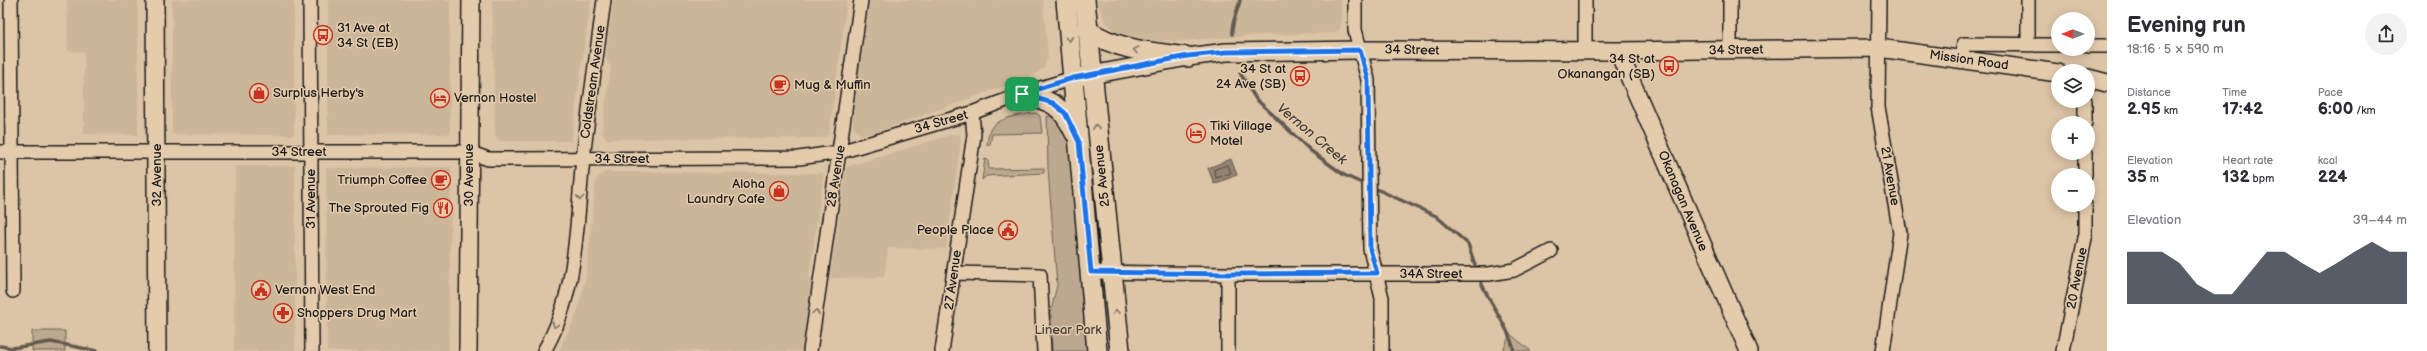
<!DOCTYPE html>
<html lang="en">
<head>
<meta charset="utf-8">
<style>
	body { margin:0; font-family:"Balsamiq Sans",sans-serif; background:#f2f2f3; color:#2b2b33; height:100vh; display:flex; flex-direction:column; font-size:15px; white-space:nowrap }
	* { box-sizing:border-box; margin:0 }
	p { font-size:13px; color:#7c7c81 }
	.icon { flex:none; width:22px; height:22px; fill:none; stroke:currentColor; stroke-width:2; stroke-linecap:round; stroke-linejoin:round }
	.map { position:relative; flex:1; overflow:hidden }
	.details { display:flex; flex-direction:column; background:#fff; width:320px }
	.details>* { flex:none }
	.needle { width:26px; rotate:270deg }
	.tools { position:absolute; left:2051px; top:12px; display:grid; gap:8px }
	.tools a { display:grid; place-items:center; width:44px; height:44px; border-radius:50%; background:#fff; box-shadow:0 2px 10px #0003; font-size:20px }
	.pin { position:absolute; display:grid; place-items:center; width:34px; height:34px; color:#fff; margin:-17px; border-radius:8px; box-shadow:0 2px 6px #0006 }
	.round { display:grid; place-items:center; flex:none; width:42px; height:42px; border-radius:21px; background:#f2f2f3 }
	.head { display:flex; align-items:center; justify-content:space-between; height:68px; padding:0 20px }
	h1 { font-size:22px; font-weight:700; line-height:30px }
	.stats { display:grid; grid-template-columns:repeat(3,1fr); gap:6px; height:68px; padding:4px 20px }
	.stats div { display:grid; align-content:center }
	.stats b { font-size:17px; font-weight:700 }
	.stats small { font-size:11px; font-weight:400 }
	.stats p { font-size:11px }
	.chart { height:112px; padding:8px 20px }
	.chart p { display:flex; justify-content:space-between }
	.chart svg { width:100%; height:72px; margin-top:4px; fill:#111827; opacity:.7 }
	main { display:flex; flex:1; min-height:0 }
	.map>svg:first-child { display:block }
	.built { fill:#ccb69a }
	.green { fill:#bca88f; stroke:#6c6256 }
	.water { fill:#938372; stroke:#635a50 }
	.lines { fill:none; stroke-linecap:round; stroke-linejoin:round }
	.shore { stroke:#4c453e; stroke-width:1 }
	.stream { stroke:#635a50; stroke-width:3.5 }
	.minor-casing { stroke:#1c1c1c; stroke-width:16 }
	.tertiary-casing { stroke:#1c1c1c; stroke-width:20 }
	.secondary-casing { stroke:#1c1c1c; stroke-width:22 }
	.minor { stroke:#e4cbac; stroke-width:13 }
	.tertiary { stroke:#e4cbac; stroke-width:17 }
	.secondary { stroke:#e4cbac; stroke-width:19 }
	.oneway { stroke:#807464 }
	.route-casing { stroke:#fff; stroke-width:8 }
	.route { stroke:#1a73e8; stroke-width:5 }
	.labels { text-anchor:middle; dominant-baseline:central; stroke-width:3; stroke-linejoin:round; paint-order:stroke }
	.poi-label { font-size:13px; fill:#1c1c1c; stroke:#e4cbac; text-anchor:start }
	.street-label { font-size:13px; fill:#1c1c1c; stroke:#e4cbac }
	.park-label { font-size:13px; fill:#443f39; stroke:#e4cbac }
	.water-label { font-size:14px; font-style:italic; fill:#46403a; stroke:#e4cbac }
</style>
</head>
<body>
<main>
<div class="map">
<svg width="2107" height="351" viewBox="0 0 2107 351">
	<rect width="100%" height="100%" fill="#dcc4a6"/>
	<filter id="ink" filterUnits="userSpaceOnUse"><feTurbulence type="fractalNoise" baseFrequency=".025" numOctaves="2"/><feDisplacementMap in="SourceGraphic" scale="8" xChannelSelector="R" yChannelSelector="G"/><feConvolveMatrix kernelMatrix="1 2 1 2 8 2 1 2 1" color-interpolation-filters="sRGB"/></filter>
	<g filter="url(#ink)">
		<!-- built -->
		<path class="built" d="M67,0H138V135L84,134V52L68,51Z
			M172,0H294V135L172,134Z
			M328,0H450V134L328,135Z
			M492,0H591L571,141H500L495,136Z
			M613,0H847L829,134L825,137L817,138L607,139L603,135L602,130L611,65L608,64L606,56Z
			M869,0H1043L1048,57L1044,68L1032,76L873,133L861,135L853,128V116Z
			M1096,0H1341V22L1340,29L1336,33L1262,35L1180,41L1146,40L1119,36L1105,21Z
			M954,134H960L961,140L946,249L888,248L884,277L830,278L846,167Z
			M235,166H295V351H234Z
			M451,167L449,351H327L326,168Z
			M605,172L824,173L809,276L813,283L802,351H559L577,313L586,277L596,179Z"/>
		<!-- green -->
		<path class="green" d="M1036,113L1040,116L1042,133L992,134L990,145H987C988,139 988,132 992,127C1001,117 1023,114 1036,113Z
			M1047,116L1056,118L1066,133L1069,144L1087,351H1052L1051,311L1057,285L1048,169Z
			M985,159L988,160L989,169L1044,168V173L986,176L982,180Z
			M32,331H65V351H32Z
			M1510,334L1531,351H1503Z"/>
		<!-- water -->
		<path class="water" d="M1231,159L1237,175L1214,184L1208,168Z"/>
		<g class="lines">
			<!-- shore -->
			<path class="shore" d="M1228,165L1231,173L1216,178L1214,170Z"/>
			<!-- stream -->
			<path class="stream" d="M1232,34C1231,24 1238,10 1240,0
				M1240,73L1256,99L1311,151L1344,175L1366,185
				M1372,187L1436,216L1468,244L1477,271
				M1479,277C1488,303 1508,324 1514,351
				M0,346L12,348L51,342L97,351"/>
			<!-- minor casing -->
			<g class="minor-casing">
				<path id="minor" d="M11,0L13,291
					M310,0L312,351
					M1355,0V30L1368,80L1370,249L1382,298V351
					M1879,0L1878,107L1900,233L1883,351
					M2028,0V45
					M2088,46H2107
					M1585,51V0
					M1730,51V0
					M1961,58L1964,44L2058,45
					M2085,101V123
					M0,152H469L488,159L799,158L840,152L972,113L1022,94L1073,78
					M2085,153V175
					M1091,272L1228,274H1489L1514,270L1551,251
					M954,273L1040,275L1044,351
					M1228,274V351
					M544,351C578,293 576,224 583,159C589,106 597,53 604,0
					M810,351L861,0
					M942,351L974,135L972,113
					M2063,351L2085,238V205"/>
			</g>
			<!-- tertiary casing -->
			<g class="tertiary-casing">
				<path id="tertiary" d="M155,0L157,351
					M1618,51L1749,351
					M1080,77L1188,57L1226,52L1360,50L1618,51L1879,48L2058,73
					M2088,78L2107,83
					M468,351L471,0"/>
			</g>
			<!-- secondary casing -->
			<g class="secondary-casing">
				<path id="secondary" d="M1066,0L1097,351
					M1085,0L1120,351
					M1087,30C1119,51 1152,52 1188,57
					M1022,94C1052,101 1061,104 1075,133"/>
			</g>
			<!-- minor -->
			<use href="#minor" class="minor"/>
			<!-- tertiary -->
			<use href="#tertiary" class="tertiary"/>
			<!-- secondary -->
			<use href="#secondary" class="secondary"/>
		</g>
		<!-- one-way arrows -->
		<defs><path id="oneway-chevron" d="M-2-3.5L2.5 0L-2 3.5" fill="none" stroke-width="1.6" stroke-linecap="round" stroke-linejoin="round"/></defs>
		<g class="oneway">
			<use href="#oneway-chevron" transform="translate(1069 39) rotate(85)"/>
			<use href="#oneway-chevron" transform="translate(1136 50) rotate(-166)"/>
			<use href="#oneway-chevron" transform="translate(1096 127) rotate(-96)"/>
			<use href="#oneway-chevron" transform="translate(580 198) rotate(95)"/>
			<use href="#oneway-chevron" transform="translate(816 312) rotate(-81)"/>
			<use href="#oneway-chevron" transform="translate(1116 312) rotate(-95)"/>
			<use href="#oneway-chevron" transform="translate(555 325) rotate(111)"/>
		</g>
	</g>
	<g class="lines" filter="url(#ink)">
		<!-- route casing -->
		<g class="route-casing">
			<path id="route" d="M1360,50L1368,80L1370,249L1377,273L1228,274L1091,272L1079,142L1065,113L1053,103L1022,94L1073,78L1188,56L1226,52Z"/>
		</g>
		<!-- route -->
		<use href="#route" class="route"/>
	</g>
	<!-- icons -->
	<defs>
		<g id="bus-ring" transform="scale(1)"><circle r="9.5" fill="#e4cbac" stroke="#c8321e" stroke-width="1.5"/><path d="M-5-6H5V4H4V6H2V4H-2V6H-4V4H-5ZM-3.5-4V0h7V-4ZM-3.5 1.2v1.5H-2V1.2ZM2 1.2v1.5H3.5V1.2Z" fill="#c8321e"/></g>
		<g id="cafe-ring" transform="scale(1)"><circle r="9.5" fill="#e4cbac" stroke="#c8321e" stroke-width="1.5"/><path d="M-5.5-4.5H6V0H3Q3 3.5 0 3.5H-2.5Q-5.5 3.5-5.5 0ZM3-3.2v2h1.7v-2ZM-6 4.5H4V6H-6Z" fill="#c8321e"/></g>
		<g id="shop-ring" transform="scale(1)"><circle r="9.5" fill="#e4cbac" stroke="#c8321e" stroke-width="1.5"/><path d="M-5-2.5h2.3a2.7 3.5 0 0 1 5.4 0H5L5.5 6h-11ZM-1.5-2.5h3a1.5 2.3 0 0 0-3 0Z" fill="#c8321e"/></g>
		<g id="hotel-ring" transform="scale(1)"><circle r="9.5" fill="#e4cbac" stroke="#c8321e" stroke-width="1.5"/><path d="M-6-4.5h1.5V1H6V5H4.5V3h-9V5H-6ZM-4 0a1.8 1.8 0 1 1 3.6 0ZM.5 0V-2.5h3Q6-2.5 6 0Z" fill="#c8321e"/></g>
		<g id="restaurant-ring" transform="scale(1)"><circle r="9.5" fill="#e4cbac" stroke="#c8321e" stroke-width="1.5"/><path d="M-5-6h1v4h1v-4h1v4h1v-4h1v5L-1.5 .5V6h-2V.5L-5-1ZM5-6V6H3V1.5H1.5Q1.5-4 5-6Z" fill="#c8321e"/></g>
		<g id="civic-ring" transform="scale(1)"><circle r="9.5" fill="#e4cbac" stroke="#c8321e" stroke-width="1.5"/><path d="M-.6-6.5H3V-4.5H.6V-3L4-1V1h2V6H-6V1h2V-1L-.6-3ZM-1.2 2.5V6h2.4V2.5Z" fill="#c8321e"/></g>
		<g id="pharmacy-ring" transform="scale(1)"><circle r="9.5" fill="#e4cbac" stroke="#c8321e" stroke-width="1.5"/><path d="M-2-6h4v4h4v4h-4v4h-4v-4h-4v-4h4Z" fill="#c8321e"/></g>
	</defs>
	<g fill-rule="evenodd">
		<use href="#bus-ring" x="323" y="35"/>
		<use href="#bus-ring" x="1669" y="66"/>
		<use href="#bus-ring" x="1300" y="76"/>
		<use href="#cafe-ring" x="780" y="85"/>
		<use href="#shop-ring" x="259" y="93"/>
		<use href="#hotel-ring" x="440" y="98"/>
		<use href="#hotel-ring" x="1196" y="133"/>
		<use href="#cafe-ring" x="441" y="180"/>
		<use href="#shop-ring" x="779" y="191"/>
		<use href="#restaurant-ring" x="443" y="208"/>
		<use href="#civic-ring" x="1008" y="230"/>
		<use href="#civic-ring" x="261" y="290"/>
		<use href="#pharmacy-ring" x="283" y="313"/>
	</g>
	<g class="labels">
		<!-- poi labels -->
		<g class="poi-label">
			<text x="337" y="28">31 Ave at<tspan x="337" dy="15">34 St (EB)</tspan></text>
			<text x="1655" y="59" text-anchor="end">34 St at<tspan x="1655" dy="15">Okanangan (SB)</tspan></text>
			<text x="1286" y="69" text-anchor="end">34 St at<tspan x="1286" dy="15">24 Ave (SB)</tspan></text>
			<text x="794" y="85">Mug &amp; Muffin</text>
			<text x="273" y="93">Surplus Herby's</text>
			<text x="454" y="98">Vernon Hostel</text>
			<text x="1210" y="126">Tiki Village<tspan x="1210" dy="15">Motel</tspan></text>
			<text x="427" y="180" text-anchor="end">Triumph Coffee</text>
			<text x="765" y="184" text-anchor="end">Aloha<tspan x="765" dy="15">Laundry Cafe</tspan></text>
			<text x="429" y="208" text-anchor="end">The Sprouted Fig</text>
			<text x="994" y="230" text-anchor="end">People Place</text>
			<text x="275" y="290">Vernon West End</text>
			<text x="297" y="313">Shoppers Drug Mart</text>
		</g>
		<!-- street labels -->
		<g class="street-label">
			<text transform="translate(1412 50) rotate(1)">34 Street</text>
			<text transform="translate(1736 50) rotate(-1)">34 Street</text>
			<text transform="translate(1969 60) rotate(8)">Mission Road</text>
			<text transform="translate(593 82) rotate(-82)">Coldstream Avenue</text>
			<text transform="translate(941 122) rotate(-16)">34 Street</text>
			<text x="299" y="152">34 Street</text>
			<text x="622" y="159">34 Street</text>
			<text transform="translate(157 175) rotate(-90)">32 Avenue</text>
			<text transform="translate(469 175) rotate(-90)">30 Avenue</text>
			<text transform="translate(836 176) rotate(-81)">28 Avenue</text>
			<text transform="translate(1102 176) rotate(-96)">25 Avenue</text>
			<text transform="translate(1890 176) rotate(80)">21 Avenue</text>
			<text transform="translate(311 199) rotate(-90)">31 Avenue</text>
			<text transform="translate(1683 201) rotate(67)">Okanagan Avenue</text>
			<text x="1431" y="274">34A Street</text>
			<text transform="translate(2077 278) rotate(-79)">20 Avenue</text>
			<text transform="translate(953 280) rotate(-82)">27 Avenue</text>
		</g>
		<!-- park labels -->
		<g class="park-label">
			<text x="1068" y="330">Linear Park</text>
		</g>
		<!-- water labels -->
		<g class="water-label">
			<text transform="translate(1312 134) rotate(40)">Vernon Creek</text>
		</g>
	</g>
</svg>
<div class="tools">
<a><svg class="needle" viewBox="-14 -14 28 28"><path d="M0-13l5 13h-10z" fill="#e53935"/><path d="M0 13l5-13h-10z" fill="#7c7c81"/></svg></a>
<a><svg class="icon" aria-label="layers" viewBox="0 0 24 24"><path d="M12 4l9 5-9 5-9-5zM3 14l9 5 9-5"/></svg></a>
<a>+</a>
<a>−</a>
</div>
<div class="pin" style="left:1022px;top:94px;background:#1e9e55"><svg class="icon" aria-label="arrive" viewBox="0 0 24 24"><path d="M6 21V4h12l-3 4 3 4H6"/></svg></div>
</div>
<section class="details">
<div class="head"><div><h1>Evening run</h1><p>18:16 · 5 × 590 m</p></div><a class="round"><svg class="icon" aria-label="share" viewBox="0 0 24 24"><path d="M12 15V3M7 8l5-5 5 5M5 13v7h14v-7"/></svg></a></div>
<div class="stats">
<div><p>Distance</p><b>2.95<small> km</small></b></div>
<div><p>Time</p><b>17:42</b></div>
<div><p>Pace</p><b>6:00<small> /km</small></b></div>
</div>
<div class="stats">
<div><p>Elevation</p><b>35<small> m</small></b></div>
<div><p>Heart rate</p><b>132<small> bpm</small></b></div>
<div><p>kcal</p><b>224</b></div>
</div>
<div class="chart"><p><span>Elevation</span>39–44 m</p>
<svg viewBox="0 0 160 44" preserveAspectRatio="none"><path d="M0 44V12L10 12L20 12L30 19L40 32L50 38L60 38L70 25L80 12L90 12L100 19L110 25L120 19L130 12L140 6L150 12L160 12V44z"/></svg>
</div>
</section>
</main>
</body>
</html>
